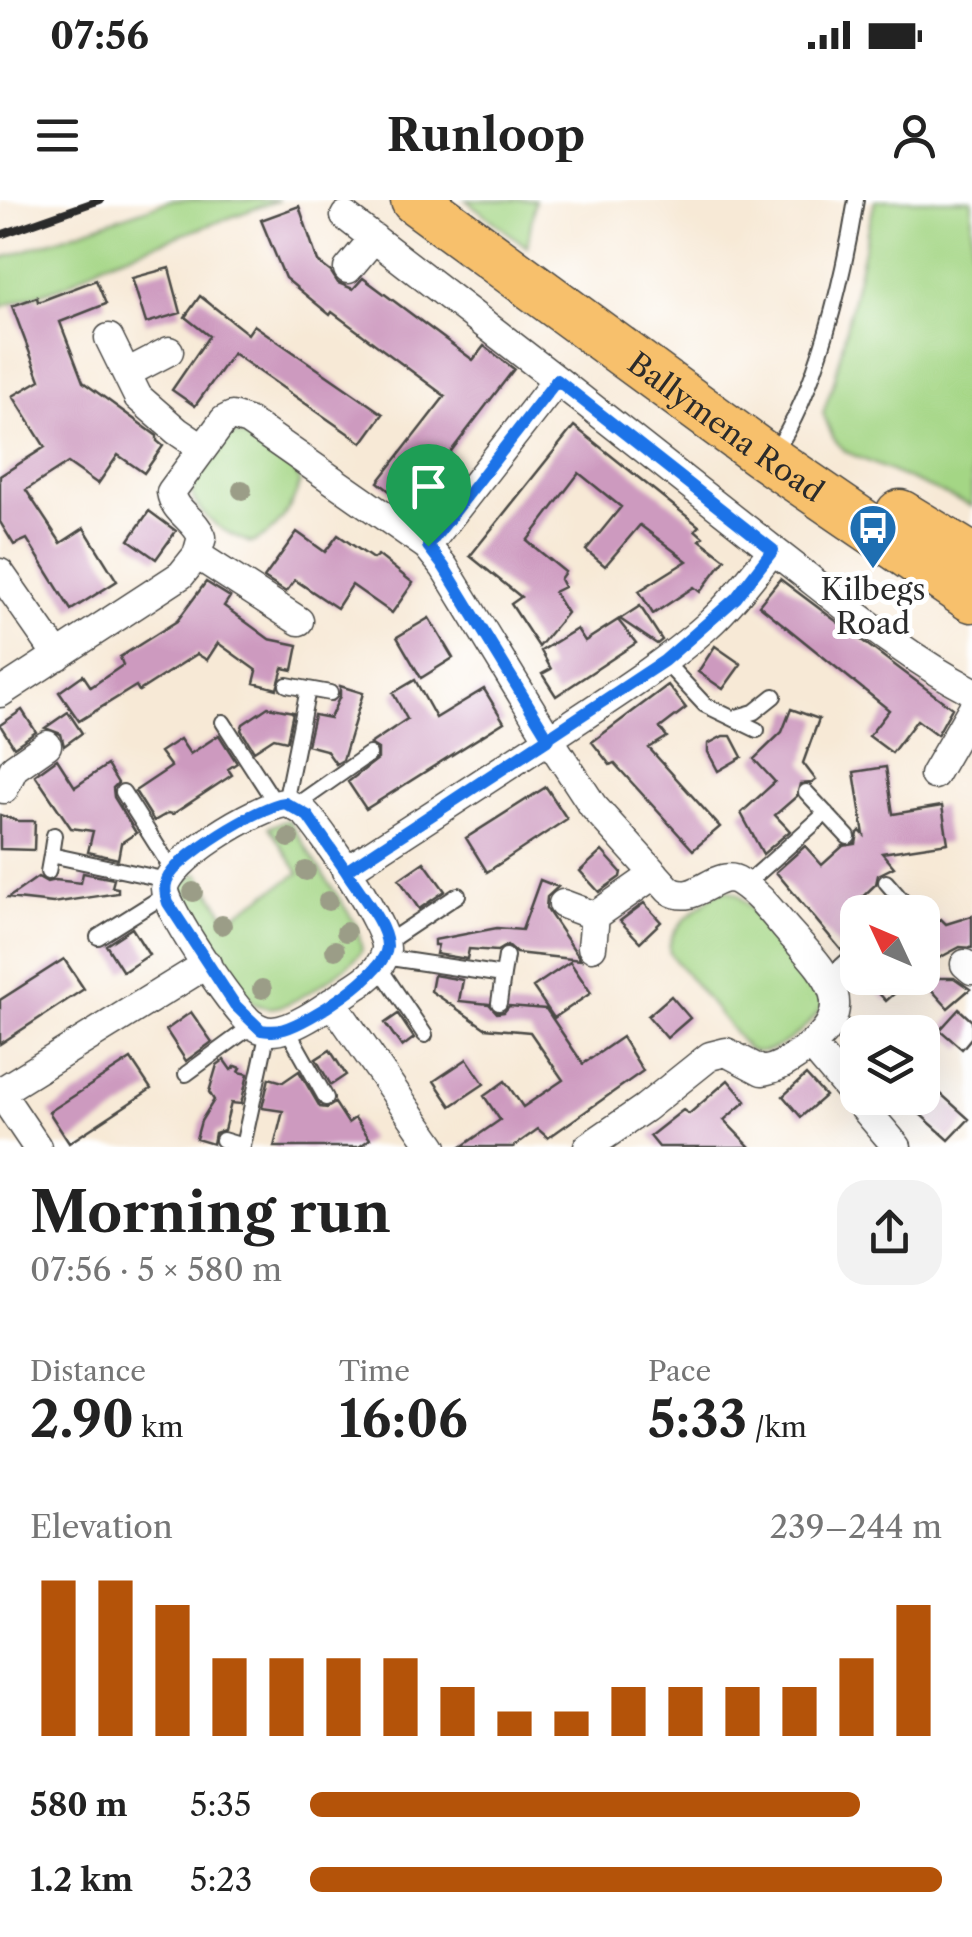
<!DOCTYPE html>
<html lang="en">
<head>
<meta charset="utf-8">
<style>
	body { margin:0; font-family:"Libre Caslon Text",serif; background:#f2f2f2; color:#222; height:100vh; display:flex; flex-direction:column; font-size:38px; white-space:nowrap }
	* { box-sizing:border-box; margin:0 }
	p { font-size:32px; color:#767676 }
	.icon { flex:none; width:55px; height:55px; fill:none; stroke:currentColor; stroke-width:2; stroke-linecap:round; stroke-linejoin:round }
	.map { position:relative; height:947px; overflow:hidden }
	.drawer { display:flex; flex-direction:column; background:#fff; flex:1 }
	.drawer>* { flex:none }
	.needle { width:65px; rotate:314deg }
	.controls { position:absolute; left:840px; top:695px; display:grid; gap:20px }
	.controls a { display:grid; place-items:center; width:100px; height:100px; border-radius:20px; background:#fff; box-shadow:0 10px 40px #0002; font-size:50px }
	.pin { position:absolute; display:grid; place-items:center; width:85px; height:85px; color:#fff; margin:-102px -42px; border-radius:50% 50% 50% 0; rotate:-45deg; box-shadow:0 0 10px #0007 }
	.pin .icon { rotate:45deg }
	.round { display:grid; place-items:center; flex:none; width:105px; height:105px; border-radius:30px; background:#f2f2f2 }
	.headline { display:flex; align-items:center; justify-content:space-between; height:170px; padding:0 30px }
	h1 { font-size:55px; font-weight:700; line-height:75px }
	.metrics { display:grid; grid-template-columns:repeat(3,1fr); gap:15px; height:170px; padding:10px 30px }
	.metrics div { display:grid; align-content:center }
	.metrics b { font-size:50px; font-weight:700 }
	.metrics small { font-size:28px; font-weight:400 }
	.metrics p { font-size:28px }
	.chart { height:280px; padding:20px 30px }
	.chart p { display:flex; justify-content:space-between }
	.chart svg { width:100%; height:180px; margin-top:10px; stroke:#b45309; stroke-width:6 }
	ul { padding:0 30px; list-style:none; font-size:32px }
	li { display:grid; grid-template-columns:160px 120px 1fr; align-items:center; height:75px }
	li i { height:25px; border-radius:12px; background:#b45309 }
	.status { display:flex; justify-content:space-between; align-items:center; height:70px; padding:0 50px; background:#fff; direction:ltr }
	.status svg { height:28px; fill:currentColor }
	header { display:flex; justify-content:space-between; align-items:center; height:130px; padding:0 30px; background:#fff; font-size:45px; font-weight:700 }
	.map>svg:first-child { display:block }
	.green { fill:#a4d685; stroke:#688058; stroke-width:2.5 }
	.building { fill:#cd9abf }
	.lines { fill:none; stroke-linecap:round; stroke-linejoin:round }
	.lane-casing { stroke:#4a4845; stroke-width:18 }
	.street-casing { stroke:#4a4845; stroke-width:31 }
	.highway-casing { stroke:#4a4845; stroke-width:51 }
	.lane { stroke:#fff; stroke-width:14 }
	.street { stroke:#fff; stroke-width:28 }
	.highway { stroke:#f7c06c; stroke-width:48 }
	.rail { stroke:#2b2b2b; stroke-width:8 }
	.tree { fill:#9b9d87 }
	.route-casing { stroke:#fff; stroke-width:20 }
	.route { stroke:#1a73e8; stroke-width:12 }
	.labels { text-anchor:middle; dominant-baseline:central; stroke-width:10; stroke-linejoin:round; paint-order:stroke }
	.street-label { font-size:30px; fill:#2b2b2b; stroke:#fff }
	.poi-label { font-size:30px; fill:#2b2b2b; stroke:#fff }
</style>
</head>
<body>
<div class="status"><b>07:56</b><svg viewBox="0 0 49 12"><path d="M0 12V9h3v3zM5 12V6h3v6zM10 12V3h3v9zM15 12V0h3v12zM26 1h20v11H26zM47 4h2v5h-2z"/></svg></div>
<header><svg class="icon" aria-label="menu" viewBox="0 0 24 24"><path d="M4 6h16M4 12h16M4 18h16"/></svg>Runloop<svg class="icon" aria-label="person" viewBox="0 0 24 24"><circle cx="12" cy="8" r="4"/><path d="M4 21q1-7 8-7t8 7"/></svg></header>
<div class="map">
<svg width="972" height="947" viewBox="0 0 972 947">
	<rect width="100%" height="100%" fill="#fff"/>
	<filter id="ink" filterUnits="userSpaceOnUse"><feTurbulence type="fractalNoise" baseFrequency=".01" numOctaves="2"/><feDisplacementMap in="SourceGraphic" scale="20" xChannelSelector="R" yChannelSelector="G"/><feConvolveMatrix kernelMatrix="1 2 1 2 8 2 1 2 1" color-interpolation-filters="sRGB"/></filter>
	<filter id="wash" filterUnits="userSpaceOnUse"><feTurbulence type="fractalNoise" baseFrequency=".0048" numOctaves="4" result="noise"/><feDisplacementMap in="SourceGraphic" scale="40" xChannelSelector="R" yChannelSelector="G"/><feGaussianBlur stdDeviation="2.25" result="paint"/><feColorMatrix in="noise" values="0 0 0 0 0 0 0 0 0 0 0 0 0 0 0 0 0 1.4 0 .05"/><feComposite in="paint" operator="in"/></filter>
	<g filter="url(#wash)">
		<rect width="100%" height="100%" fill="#f7e9d6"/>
		<!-- green -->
		<path class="green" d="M171,0H279L103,63L66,85L0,107V59Z
			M466,0H535L527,47Z
			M875,0H972V306L846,252L833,238L823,213L835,178Z
			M233,234C258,237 291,258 300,282C293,307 276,334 251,343C229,335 200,319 192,295C192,275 215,244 233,234Z
			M288,620L357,726L362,750C353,766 294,805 276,807C267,809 261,806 253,803L177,687L198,673L228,719L299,673L269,627Z
			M727,690L738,694L819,784L824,804C812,824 772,862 748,849L670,754C665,727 700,708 718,692Z"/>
		<g id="blocks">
			<!-- building -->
			<path class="building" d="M299,6L318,62L331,72L338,83L353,89L363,78L473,160L484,146L514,169L409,306L378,282L445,196L332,112L330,115L285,78L261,20Z
				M169,68L181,113L146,123L132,78Z
				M96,80L106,104L60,122L83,182L157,236V241L163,246L144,273L118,255L98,284L68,263L26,290L61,343L84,328L117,381L71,410L27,339L14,345L0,322V276L45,247L13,196L40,180L12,106L37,97L38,102Z
				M200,96L248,134L254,125L383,214L362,243L233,153L195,206L172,190L209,136L185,117Z
				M574,226L699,326L695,330L703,337L700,340L725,359L700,392L694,387L653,414L639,391L687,361L640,325L605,366L586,350L621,307L579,273L527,341L565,372L560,379L564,387L554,392L567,413L539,447L511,404L521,397L470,356Z
				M149,311L176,331L156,359L129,340Z
				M297,332L325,352L338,335L373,359L378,355L413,383L392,413L352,385L337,408L295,380L286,392L264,378Z
				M780,379L952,508L937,535L917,520L892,553L869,536L889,510L759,405Z
				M206,382L230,397L224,406L269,439L298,445L293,470L283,468L277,489L254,483L257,471L218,443L207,460L197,454L139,491L136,486L79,521L59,492L83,475L91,487L123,465L120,457L177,421Z
				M640,406L662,440L657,444L620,419Z
				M429,418L453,458L421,478L397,437Z
				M618,420L636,443L556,496L542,474L551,469L541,451L577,429L585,441Z
				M715,446L741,464L723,489L698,472Z
				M415,480L436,518L484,489L504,522L366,609L348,582L378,559V549L370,544L407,519L393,493Z
				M668,485L686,508L660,528L667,537L649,548L720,627L693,650L614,563L610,565L592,542Z
				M340,486L363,493L343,560L336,564L326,550L307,545L314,515L330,518L340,496Z
				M268,507L293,512L287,541L274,538L254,551L241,530L243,524Z
				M791,509L819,519L803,563L816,580L812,583L800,584L797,596L775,615L790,631L763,654L741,613L775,582L754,559L782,532Z
				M22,510L36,532L14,547L0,525Z
				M68,512L82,533L64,546L61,534L45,528Z
				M219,535L237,563L228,569L232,575L173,614L168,613L154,621L135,591L171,567L160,552L180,539L190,554Z
				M723,536H731L742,557L718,571L708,552V544Z
				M57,559L75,587L107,565L118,583L113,588L114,597L136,633L121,643L118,659L88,652L93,631L71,628L35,575Z
				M886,567L893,614L942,606L948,643L882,653L894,667L878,675L876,684L854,705L858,709V741L842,751L776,672L805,646L822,665L843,646L856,644L858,633L860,631L864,635L854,572Z
				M546,587L567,619L487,672L466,638Z
				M0,615L18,621H35L34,650L0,649Z
				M602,651L621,672L620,677L599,692L580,671Z
				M424,662L445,691L419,709L399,679Z
				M83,673L114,679L112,687L118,688V693L53,703L8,698L38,677L47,682L55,680L81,683Z
				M540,680L558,687L547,697L546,708L581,760L516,753L507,745L497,751L469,749L467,759L436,754L438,745H434V740L497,728L522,730Z
				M644,703L661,722L640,742L620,721Z
				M972,716V748L960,747L939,758L922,740V736L930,733L941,719L946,724Z
				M132,728L149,755L123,772L106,745Z
				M64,759L84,789L0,844V800Z
				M570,762L591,793L554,818L533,787Z
				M434,775L463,780L459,801L489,804L497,813L504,812L509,806L546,809L583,864L622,837L643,871L548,938L538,929L513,947H461L500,920L484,896L494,889L505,881L523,907L563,880L530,832L485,828L431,791Z
				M865,778H912L886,801Z
				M921,778H954L970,789L948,808Z
				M671,796L690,818L667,838L648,816Z
				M959,809L972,821V837L962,849L940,830Z
				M191,812L212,842L186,861L166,830Z
				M398,814L414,838L402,847L385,823Z
				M330,850L346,875L331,885L316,859Z
				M131,859L151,889L69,943L49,912Z
				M467,859L484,884L451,906L434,881Z
				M224,860L231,870L236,866L241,868L239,872L248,874L241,904L231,903L224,930L215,933L213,944L196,939L201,921L214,900L209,892L217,865Z
				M299,871L320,907L327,908L335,903L348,923L355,918L370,939L359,947H274L283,911L262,908L269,878L283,882Z
				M806,875L825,896L801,917L783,896Z
				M922,877L969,919L949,940L902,898H922Z
				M728,880L746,901L724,920L750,947H659L650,936L683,910L689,914Z"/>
		</g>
	</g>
	<g filter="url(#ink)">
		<use href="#blocks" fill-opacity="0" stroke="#4a4845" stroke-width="2.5"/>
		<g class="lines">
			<!-- lane casing -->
			<g class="lane-casing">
				<path id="lane" d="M773,254C817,194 844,74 856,0
					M664,461L705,505L757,530
					M308,489L330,493
					M733,518L754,512L774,496
					M223,522L276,604
					M123,592L173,671
					M806,592L848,637
					M285,603L308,489L287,485
					M295,606L369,554
					M51,655L54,635
					M48,672L51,655L167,680
					M886,682L912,712
					M745,685L826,613
					M922,724L923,725
					M98,737L165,695
					M386,743L458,695
					M384,757L503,775L499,803
					M379,767L425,835
					M503,775L506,756
					M828,778L858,751
					M287,829L326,898
					M186,874L253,825
					M223,940L243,946L268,831"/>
			</g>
			<!-- street casing -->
			<g class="street-casing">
				<path id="street" d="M348,69L374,38
					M109,138L138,197L177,231L202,248
					M127,173L169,151
					M557,180L773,350
					M197,355L299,421
					M0,373L58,456
					M0,493L181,375L197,355L202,337C195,319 174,312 171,292L224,220L232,216L248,221L427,346L557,180L345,16
					M934,575L972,509
					M4,589L14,568L47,545
					M285,603C293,605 298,608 305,613C322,630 389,729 386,749C384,765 371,776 359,784C337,798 297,831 272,831C264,831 257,828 251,823C234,810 165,708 165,689C166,661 258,606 285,603Z
					M346,671L549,539L444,367L427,346
					M563,704L595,716L655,674
					M592,747L595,716
					M965,764L972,770
					M332,802L433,947
					M811,845L897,947
					M0,892L207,764
					M0,892L37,947
					M588,947L645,908L710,856L726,852L762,871C778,869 790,860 803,851C864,808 826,773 789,732C774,715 760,695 740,682C716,666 696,708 669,690L593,606L549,539C602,503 659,469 707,426C732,403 752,376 773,350C837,399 900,454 972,491"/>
			</g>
			<!-- highway casing -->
			<g class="highway-casing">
				<g id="highway">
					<path id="s1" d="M415,0L760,253L972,398"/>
					<path d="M900,314L972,358"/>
				</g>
			</g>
			<!-- lane -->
			<use href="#lane" class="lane"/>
			<!-- street -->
			<use href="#street" class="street"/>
			<!-- highway -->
			<use href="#highway" class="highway"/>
			<!-- rail -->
			<path class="rail" d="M0,35L100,0"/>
		</g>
		<!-- trees -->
		<g class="tree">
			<circle cx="242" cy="290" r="10"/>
			<circle cx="289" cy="638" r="10"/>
			<circle cx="306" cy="671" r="10"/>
			<circle cx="193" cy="692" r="10"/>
			<circle cx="328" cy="701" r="10"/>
			<circle cx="222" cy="725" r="10"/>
			<circle cx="346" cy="732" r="10"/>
			<circle cx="335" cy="750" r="10"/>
			<circle cx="262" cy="789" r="10"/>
		</g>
	</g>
	<g class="lines" filter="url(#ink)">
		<!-- route casing -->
		<g class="route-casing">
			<path id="route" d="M428,346L444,367L549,539L346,671C357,689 388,726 387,747C385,774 309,822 284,829C276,832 269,831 261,830L235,805L168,703C165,695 164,688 167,680C177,656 259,606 285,603L308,616L346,671L664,461L736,398L773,350L557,180L428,346"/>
		</g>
		<!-- route -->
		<use href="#route" class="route"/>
	</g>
	<!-- icons -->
	<defs>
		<g id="bus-pin" transform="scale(2.5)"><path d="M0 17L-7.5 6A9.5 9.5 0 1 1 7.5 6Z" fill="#1f6fb2" stroke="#fff"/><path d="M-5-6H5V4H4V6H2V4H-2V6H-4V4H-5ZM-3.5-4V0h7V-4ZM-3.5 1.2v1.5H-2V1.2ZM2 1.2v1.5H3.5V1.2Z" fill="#fff"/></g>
	</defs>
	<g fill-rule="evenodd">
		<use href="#bus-pin" x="873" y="328"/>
	</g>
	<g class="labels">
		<!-- street labels -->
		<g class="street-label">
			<text stroke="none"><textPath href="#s1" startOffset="385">Ballymena Road</textPath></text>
		</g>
		<!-- poi labels -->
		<g class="poi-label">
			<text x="873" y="389">Kilbegs<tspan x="873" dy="34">Road</tspan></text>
		</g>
	</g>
</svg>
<div class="controls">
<a><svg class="needle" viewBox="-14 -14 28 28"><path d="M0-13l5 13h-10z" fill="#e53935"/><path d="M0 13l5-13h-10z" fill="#767676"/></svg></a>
<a><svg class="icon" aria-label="layers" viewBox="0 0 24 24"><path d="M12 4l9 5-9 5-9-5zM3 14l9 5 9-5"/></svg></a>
</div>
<div class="pin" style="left:428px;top:346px;background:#1e9e55"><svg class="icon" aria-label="arrive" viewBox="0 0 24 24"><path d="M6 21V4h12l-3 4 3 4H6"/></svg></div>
</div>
<section class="drawer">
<div class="headline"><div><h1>Morning run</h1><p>07:56 · 5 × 580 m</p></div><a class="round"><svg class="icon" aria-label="share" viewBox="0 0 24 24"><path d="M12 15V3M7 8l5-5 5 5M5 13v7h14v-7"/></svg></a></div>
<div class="metrics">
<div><p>Distance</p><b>2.90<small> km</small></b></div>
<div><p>Time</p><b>16:06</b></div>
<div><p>Pace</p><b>5:33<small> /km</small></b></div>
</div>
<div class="chart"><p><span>Elevation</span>239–244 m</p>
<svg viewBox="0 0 160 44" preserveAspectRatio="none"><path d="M5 44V6M15 44V6M25 44V12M35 44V25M45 44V25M55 44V25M65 44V25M75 44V32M85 44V38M95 44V38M105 44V32M115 44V32M125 44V32M135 44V32M145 44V25M155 44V12"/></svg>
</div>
<ul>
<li><b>580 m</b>5:35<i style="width:87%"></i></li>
<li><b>1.2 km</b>5:23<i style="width:100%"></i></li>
</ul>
</section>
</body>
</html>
